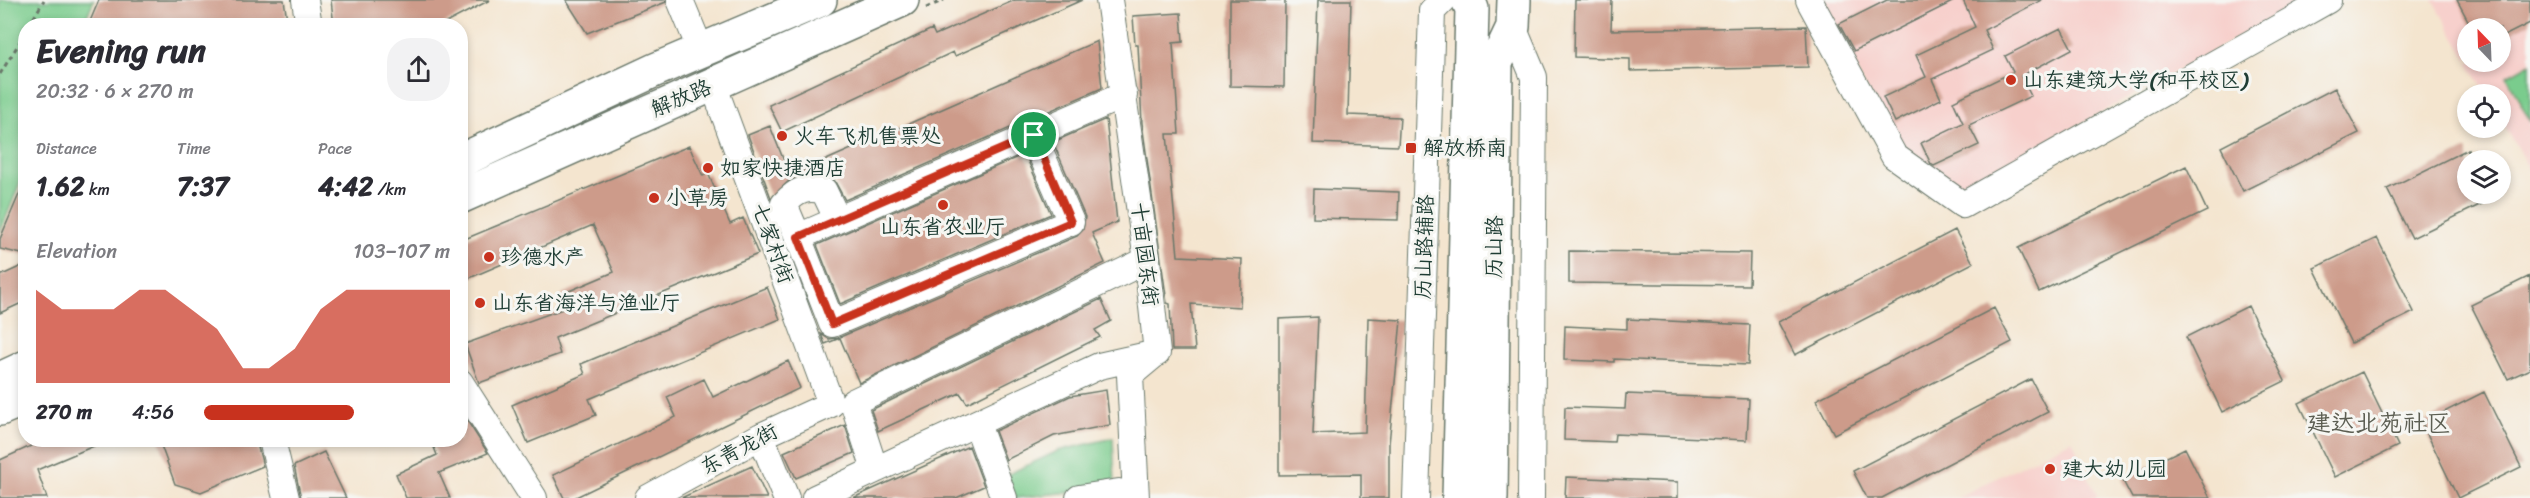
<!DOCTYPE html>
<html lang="en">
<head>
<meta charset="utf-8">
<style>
	body { margin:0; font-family:Sriracha,"LXGW WenKai TC",sans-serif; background:#f2f2f3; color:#2b2b33; height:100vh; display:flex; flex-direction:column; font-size:22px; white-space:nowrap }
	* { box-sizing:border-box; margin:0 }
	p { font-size:20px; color:#7c7c81 }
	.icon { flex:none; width:33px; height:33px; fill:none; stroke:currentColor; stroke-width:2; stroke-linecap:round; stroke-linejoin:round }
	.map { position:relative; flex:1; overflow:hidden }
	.details { position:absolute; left:18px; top:18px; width:450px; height:429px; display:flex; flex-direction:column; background:#fff; border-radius:24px; box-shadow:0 3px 9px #0003 }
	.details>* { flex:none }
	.needle { width:39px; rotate:337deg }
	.fabs { position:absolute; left:2457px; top:18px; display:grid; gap:12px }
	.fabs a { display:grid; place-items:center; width:54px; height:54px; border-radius:50%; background:#fff; box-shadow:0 3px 9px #0003; font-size:30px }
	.pin { position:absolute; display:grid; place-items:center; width:51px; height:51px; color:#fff; margin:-26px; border:3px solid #fff; border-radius:50%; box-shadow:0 2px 6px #0007 }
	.round { display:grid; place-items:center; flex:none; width:63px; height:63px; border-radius:24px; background:#f2f2f3 }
	.summary { display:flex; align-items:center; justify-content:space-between; height:102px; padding:0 18px }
	h1 { font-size:33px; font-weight:700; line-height:45px }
	.stats { display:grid; grid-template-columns:repeat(3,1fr); gap:9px; height:102px; padding:6px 18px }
	.stats div { display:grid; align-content:center }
	.stats b { font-size:26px; font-weight:700 }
	.stats small { font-size:16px; font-weight:400 }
	.stats p { font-size:16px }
	.chart { height:168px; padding:12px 18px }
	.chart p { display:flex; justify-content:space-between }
	.chart svg { width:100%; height:108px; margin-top:6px; fill:#c8321e; opacity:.7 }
	ul { padding:0 18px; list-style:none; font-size:20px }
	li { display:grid; grid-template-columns:96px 72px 1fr; align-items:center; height:45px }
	li i { height:15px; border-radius:8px; background:#c8321e }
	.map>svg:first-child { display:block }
	.built { fill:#f7d0cc }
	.green { fill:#7acc8d; stroke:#4c8460; stroke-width:1.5 }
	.building { fill:#cd9b8a }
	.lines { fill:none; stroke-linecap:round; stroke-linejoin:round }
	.minor-casing { stroke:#6a786a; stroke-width:28 }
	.major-casing { stroke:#6a786a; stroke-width:36 }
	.path { stroke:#6a786a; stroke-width:3; stroke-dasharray:4.5 4.5; stroke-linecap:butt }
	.minor { stroke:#fff; stroke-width:26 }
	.major { stroke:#fff; stroke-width:33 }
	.route-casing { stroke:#fff; stroke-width:12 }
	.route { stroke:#c8321e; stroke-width:8 }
	.poi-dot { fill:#c8321e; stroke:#f6f6f2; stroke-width:2 }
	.labels { text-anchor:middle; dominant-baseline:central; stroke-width:6; stroke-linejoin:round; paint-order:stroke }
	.poi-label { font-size:21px; fill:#1f3d34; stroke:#f6f6f2; text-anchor:start }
	.street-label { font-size:21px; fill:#1f3d34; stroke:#f6f6f2 }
	.quarter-label { font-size:24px; fill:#5c5e52; stroke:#f6f6f2 }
</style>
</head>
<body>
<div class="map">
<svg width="2530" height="498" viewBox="0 0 2530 498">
	<rect width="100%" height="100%" fill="#f6f6f2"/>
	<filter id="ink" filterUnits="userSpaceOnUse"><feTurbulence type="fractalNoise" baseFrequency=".0167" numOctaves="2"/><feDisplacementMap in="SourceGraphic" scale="12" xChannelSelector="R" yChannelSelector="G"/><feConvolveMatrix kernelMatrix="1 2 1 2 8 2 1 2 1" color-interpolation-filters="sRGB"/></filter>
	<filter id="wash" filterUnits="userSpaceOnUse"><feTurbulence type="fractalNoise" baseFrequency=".008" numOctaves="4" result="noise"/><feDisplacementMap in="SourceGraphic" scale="24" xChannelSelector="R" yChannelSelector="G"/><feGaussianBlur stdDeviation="1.35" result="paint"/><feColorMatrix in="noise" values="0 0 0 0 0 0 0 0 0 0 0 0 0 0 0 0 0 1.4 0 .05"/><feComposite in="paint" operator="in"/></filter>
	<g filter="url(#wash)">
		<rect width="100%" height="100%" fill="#f4e5cf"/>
		<!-- built -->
		<path class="built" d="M1817,0H2305L1959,191L1899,147Z
			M2433,0H2530V171L2501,119L2500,94H2486L2468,62H2500V28H2468V61Z
			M2072,440L2098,498H1957Z"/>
		<!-- green -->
		<path class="green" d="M0,0H94L83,25L26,26L25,170L0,233Z
			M2530,63V122L2507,76Z
			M1113,438L1115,487L1016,498L1006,475L1058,451Z"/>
		<g id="blocks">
			<!-- building -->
			<path class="building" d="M99,0H284L288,26H88Z
				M331,0H490L440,26H334Z
				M566,0H665L666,2L587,33Z
				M1015,0H1082L955,56L953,52L782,132L769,105L932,29L935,35Z
				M1230,0H1285L1284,87L1230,86Z
				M1318,0H1351L1348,115L1400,117L1398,146L1313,143Z
				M1575,0H1612L1611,30L1806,26L1808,67L1630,71V59L1574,57Z
				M1887,0H1956L1854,51L1839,24Z
				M1963,0H2042L1984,30L1993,50L1932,79L1941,99L1895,122L1883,97L1926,77L1916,55L1975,27Z
				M2457,0H2530V23L2500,38V28H2472Z
				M1181,13L1183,42L1173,43L1179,134H1167L1178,256L1242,259L1240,307L1191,304L1195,350H1172L1170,304L1167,303L1142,123L1138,45H1135L1133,16Z
				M2061,28L2072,49L2021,76L2031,96L1969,125L1979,145L1934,166L1931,164L1921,143L1963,123L1953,101L2013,72L2005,56Z
				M1097,41L1102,88L845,200L834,180L814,174L790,180L771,198L748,135L770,126L790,176Z
				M2335,88L2359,133L2243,191L2221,147Z
				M1106,119L1117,222L1092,233L1105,263L859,383L840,338L825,344L821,334L829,339L838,338L1077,236L1083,230L1085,217L1053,142Z
				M689,146L703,176L708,173L730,224L743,218L758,254L555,338L560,354L479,383L465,344L568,307L562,294L614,272L593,225L460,282V241Z
				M2468,149V194H2502L2412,238L2387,189Z
				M1025,154L1051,214L840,304L817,245Z
				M2186,166L2207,211L2039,292L2018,248Z
				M26,178V255L0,249V239Z
				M1314,189L1399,192L1398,220L1313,218Z
				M1955,230L1973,263L1795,355L1778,322Z
				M2377,238L2414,312L2351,343L2314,268Z
				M1569,251L1750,253L1749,285L1569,283Z
				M26,264V301L0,313V276Z
				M2530,276V369L2508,379L2471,305Z
				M767,287L780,319L589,399L596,415L528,443L512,405L585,374L581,364Z
				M1101,299L1111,321L1095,330L1100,337L967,403L960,393L878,431L871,410Z
				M2248,306L2285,381L2222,412L2186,337Z
				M1994,308L2012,342L1834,434L1816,400Z
				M1318,317L1313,434L1365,432L1368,318L1401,320L1389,444V498H1361V474L1279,475V319Z
				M1627,319L1750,325L1748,365L1614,359V362L1564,360L1565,326L1627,329Z
				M788,361L800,388L574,498H564L553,475L676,417L667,397L704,379L713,397Z
				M2362,372L2398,446L2335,477L2299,403Z
				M2031,379L2048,412L1882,498H1867L1853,471Z
				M1106,390L1110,425L1054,436L1006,460L995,431L1070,396Z
				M2484,392L2521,467L2458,498L2422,423Z
				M1626,394L1749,399L1747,440L1615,434L1614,442L1564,440L1565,407L1625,409Z
				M461,411L488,453L439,473L450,498H406L396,474L437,455L431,440H460Z
				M845,425L854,453L796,478L784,452Z
				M44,440H108L37,470L47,498H0V460Z
				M159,440H256L263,466L201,492L175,484Z
				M969,446L984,486L956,498H853Z
				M2185,448L2210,498H2132L2122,479Z
				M324,452L346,498H301L294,466Z
				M752,466L767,498H681Z
				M1566,477L1678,482V498H1565Z"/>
		</g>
	</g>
	<g filter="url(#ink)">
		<use href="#blocks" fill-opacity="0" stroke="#6a786a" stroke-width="1.5"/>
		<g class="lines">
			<!-- minor casing -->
			<g class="minor-casing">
				<path id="minor" d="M305,0L309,26
					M680,0L701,51
					M1109,0L1147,260L1157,353
					M1809,0L1894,156L1963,205L2328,0
					M1513,27L1534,77L1531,498
					M1033,135L1071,222L832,324L798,237L1124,95
					M798,237L784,204C797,190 807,186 824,191L833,210
					M460,382L534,498
					M977,424L1004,498
					M761,436L786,498
					M272,440L286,498
					M875,470L853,402L1147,260
					M648,498L761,436L831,404L713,84
					M815,498L1099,366L1157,353
					M1079,498L1119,492
					M1136,498L1130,375L1154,355
					M1416,498L1432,11L1443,0"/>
			</g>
			<!-- major casing -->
			<g class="major-casing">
				<path id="major" d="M460,161L655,70L820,0
					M460,197L902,0
					M0,379L26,367
					M0,409L26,398
					M1459,498L1472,9L1468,0
					M1491,498L1496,63L1513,27L1514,0"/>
			</g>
			<!-- path -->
			<path class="path" d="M926,8L944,0
				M29,26L44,0
				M0,74L26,32"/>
			<!-- minor -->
			<use href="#minor" class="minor"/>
			<!-- major -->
			<use href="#major" class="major"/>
		</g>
	</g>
	<g class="lines" filter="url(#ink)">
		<!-- route casing -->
		<g class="route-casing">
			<path id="route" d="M1034,135L1071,222L832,324L798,237Z"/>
		</g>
		<!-- route -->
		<use href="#route" class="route"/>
	</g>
	<!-- markers -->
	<g class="poi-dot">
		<circle cx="2011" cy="80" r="6"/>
		<circle cx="782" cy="136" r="6"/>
		<rect x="1405" y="142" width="12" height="12" rx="3"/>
		<circle cx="708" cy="168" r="6"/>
		<circle cx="654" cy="198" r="6"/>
		<circle cx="943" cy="205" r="6"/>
		<circle cx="489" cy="257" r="6"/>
		<circle cx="480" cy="303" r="6"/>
		<circle cx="2050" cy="469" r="6"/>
	</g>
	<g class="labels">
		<!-- poi labels -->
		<g class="poi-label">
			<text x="2023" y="80">山东建筑大学(和平校区)</text>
			<text x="794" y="136">火车飞机售票处</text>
			<text x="1423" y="148">解放桥南</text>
			<text x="720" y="168">如家快捷酒店</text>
			<text x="666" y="198">小草房</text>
			<text x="943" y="227" text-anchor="middle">山东省农业厅</text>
			<text x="501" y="257">珍德水产</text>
			<text x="492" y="303">山东省海洋与渔业厅</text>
			<text x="2062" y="469">建大幼儿园</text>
		</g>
		<!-- street labels -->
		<g class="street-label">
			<text transform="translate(681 98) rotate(-23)">解放路</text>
			<text transform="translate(773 243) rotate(70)">七家村街</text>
			<text transform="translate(1424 247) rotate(-88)">历山路辅路</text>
			<text transform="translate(1494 247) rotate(-89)">历山路</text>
			<text transform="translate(1145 254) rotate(83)">十亩园东街</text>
			<text transform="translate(739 449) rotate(-28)">东青龙街</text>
		</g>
		<!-- quarter labels -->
		<g class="quarter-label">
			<text x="2379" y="423">建达北苑社区</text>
		</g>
	</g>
</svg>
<div class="fabs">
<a><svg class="needle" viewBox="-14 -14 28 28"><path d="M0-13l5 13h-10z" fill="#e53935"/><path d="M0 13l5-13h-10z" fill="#7c7c81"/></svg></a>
<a><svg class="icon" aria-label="locate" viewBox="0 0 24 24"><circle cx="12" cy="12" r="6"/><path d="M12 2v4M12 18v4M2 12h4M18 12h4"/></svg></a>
<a><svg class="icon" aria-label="layers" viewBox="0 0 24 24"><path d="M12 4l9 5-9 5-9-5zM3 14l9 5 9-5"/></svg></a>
</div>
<div class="pin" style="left:1034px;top:135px;background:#1e9e55"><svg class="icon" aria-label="arrive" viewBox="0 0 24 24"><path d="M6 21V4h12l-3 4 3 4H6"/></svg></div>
<section class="details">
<div class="summary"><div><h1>Evening run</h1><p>20:32 · 6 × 270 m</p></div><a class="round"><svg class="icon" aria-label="share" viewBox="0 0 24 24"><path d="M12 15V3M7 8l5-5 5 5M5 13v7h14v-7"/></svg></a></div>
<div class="stats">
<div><p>Distance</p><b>1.62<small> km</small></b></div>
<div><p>Time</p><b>7:37</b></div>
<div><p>Pace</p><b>4:42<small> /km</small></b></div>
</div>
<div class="chart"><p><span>Elevation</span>103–107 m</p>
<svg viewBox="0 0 160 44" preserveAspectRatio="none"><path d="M0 44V6L10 14L20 14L30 14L40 6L50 6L60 14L70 22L80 38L90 38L100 30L110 14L120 6L130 6L140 6L150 6L160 6V44z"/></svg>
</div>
<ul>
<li><b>270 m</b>4:56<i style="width:61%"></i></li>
</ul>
</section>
</div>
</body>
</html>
